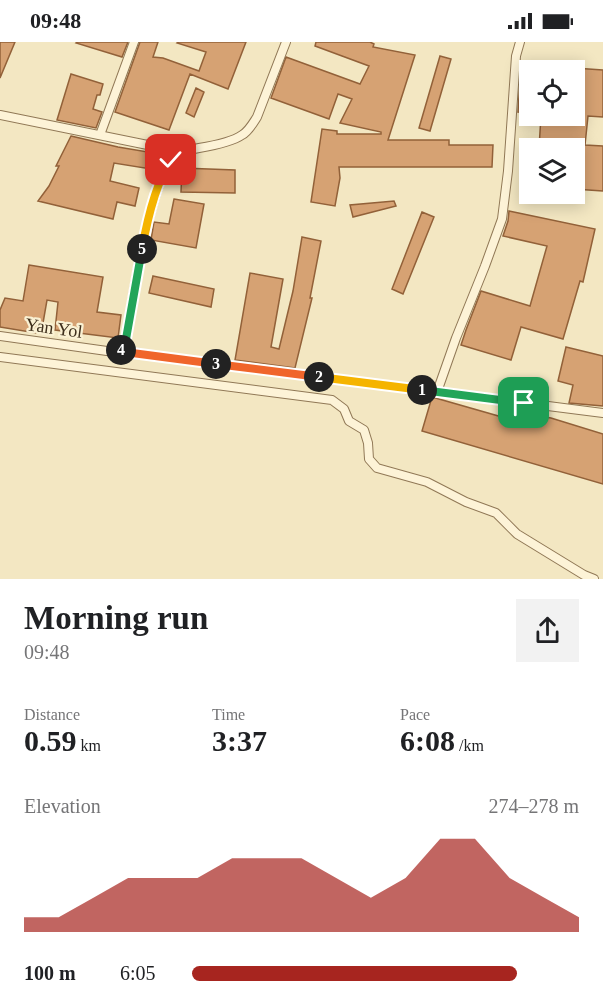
<!DOCTYPE html>
<html lang="en">
<head>
<meta charset="utf-8">
<style>
	body { margin:0; font-family:Georgia,serif; background:#f2f2f2; color:#202124; height:100vh; display:flex; flex-direction:column; font-size:22px; white-space:nowrap }
	* { box-sizing:border-box; margin:0 }
	p { font-size:20px; color:#757577 }
	.icon { flex:none; width:33px; height:33px; fill:none; stroke:currentColor; stroke-width:2; stroke-linecap:round; stroke-linejoin:round }
	.map { position:relative; height:537px; overflow:hidden }
	.details { display:flex; flex-direction:column; background:#fff; flex:1 }
	.details>* { flex:none }
	.fabs { position:absolute; left:519px; top:18px; display:grid; gap:12px }
	.fabs a { display:grid; place-items:center; width:66px; height:66px; border-radius:0px; background:#fff; box-shadow:0 3px 15px #0003; font-size:30px }
	.pin { position:absolute; display:grid; place-items:center; width:51px; height:51px; color:#fff; margin:-26px; border-radius:12px; box-shadow:0 3px 9px #0006 }
	.km { position:absolute; width:30px; height:30px; margin:-15px; border-radius:50%; background:#222; color:#fff; font-size:16px; line-height:30px; text-align:center }
	.round { display:grid; place-items:center; flex:none; width:63px; height:63px; border-radius:0px; background:#f2f2f2 }
	.headline { display:flex; align-items:center; justify-content:space-between; height:102px; padding:0 24px }
	h1 { font-size:33px; font-weight:800; line-height:45px }
	.metrics { display:grid; grid-template-columns:repeat(3,1fr); gap:9px; height:102px; padding:6px 24px }
	.metrics div { display:grid; align-content:center }
	.metrics b { font-size:30px; font-weight:800 }
	.metrics small { font-size:16px; font-weight:400 }
	.metrics p { font-size:16px }
	.chart { height:168px; padding:12px 24px }
	.chart p { display:flex; justify-content:space-between }
	.chart svg { width:100%; height:108px; margin-top:6px; fill:#a7251f; opacity:.7 }
	ul { padding:0 24px; list-style:none; font-size:20px }
	li { display:grid; grid-template-columns:96px 72px 1fr; align-items:center; height:45px }
	li i { height:15px; border-radius:8px; background:#a7251f }
	.status { display:flex; justify-content:space-between; align-items:center; height:42px; padding:0 30px; background:#fff; direction:ltr }
	.status svg { height:16px; fill:currentColor }
	.map>svg:first-child { display:block }
	.building { fill:#d6a273; stroke:#926139; stroke-width:1.5 }
	.lines { fill:none; stroke-linecap:round; stroke-linejoin:round }
	.minor-casing { stroke:#907856; stroke-width:10 }
	.minor { stroke:#fdf3d7; stroke-width:8 }
	.split-1-casing { stroke:#fff; stroke-width:12 }
	.split-2-casing { stroke:#fff; stroke-width:12 }
	.split-3-casing { stroke:#fff; stroke-width:12 }
	.split-4-casing { stroke:#fff; stroke-width:12 }
	.split-5-casing { stroke:#fff; stroke-width:12 }
	.split-6-casing { stroke:#fff; stroke-width:12 }
	.split-1 { stroke:#22a559; stroke-width:8 }
	.split-2 { stroke:#f5b400; stroke-width:8 }
	.split-3 { stroke:#f0652b; stroke-width:8 }
	.split-4 { stroke:#f0652b; stroke-width:8 }
	.split-5 { stroke:#22a559; stroke-width:8 }
	.split-6 { stroke:#f5b400; stroke-width:8 }
	.labels { text-anchor:middle; dominant-baseline:central; stroke-width:4.5; stroke-linejoin:round; paint-order:stroke }
	.street-label { font-size:18px; fill:#3e2f1c; stroke:#faf1d3 }
</style>
</head>
<body>
<div class="status"><b>09:48</b><svg viewBox="0 0 49 12"><path d="M0 12V9h3v3zM5 12V6h3v6zM10 12V3h3v9zM15 12V0h3v12zM26 1h20v11H26zM47 4h2v5h-2z"/></svg></div>
<div class="map">
<svg width="603" height="537" viewBox="0 0 603 537">
	<rect width="100%" height="100%" fill="#f3e7c2"/>
	<!-- building -->
	<path class="building" d="M0,0H15L0,36Z
		M77,0H128L122,15L76,1Z
		M140,0H158L153,15L163,16L199,29L206,10L177,1L178,0H246L228,47L190,32L169,88L115,70Z
		M316,0H370L374,2L373,5L415,13L388,98H449V103H493L492,125H339L340,136L335,164L311,160L322,87L337,89V92H381V90L340,81L352,57L338,52L329,77L271,56L286,15L360,42L369,24L315,4Z
		M440,14L451,17L430,89L419,86Z
		M521,22L557,24V28H530V71L518,70Z
		M574,26L603,28V75L588,74L585,103L603,104V149L574,147V106H539L541,74H574Z
		M71,32L103,42L100,53H97L93,67L102,70L96,86L57,78Z
		M196,46L204,50L194,75L186,71Z
		M71,94L118,105L160,112L157,128L114,121L110,139L139,146L135,164L117,160L113,177L38,159L49,144L59,124H56Z
		M182,126L235,128V151L181,150Z
		M523,127H530V145H523Z
		M174,157L204,162L196,206L151,198L154,180L169,182Z
		M394,159L396,164L353,175L350,163Z
		M509,169L595,187L583,240L580,239L563,297L521,285L511,318L461,303L466,288L481,249L530,264L547,204L503,194L508,179Z
		M422,170L434,175L403,252L392,247Z
		M302,195L321,199L310,256H312L295,326L235,318L250,231L283,237L271,305L279,307L293,249Z
		M29,223L103,235L97,270L121,273L118,296L55,288L58,260L47,258L43,281L38,280L36,291L0,285V268L5,256L23,259Z
		M153,234L214,247L211,265L149,251Z
		M566,305L603,314V364L569,361L573,343L558,339Z
		M432,355L502,375L504,367L551,376L603,392V442L422,389Z"/>
	<g class="lines">
		<!-- minor casing -->
		<g class="minor-casing">
			<path id="minor" d="M0,73L182,110
				M100,93L134,0
				M0,294L107,309C118,310 122,308 126,297C133,260 149,127 181,111C186,108 193,107 199,106C211,104 232,100 242,93C249,89 253,81 257,75L286,0
				M117,309L603,371
				M0,315L332,358L344,367L349,379L364,388L368,401L369,417L377,426L427,440L466,460L496,471L517,492L584,533L594,537
				M437,350L456,296L485,224L502,177L508,129L516,14L520,0"/>
		</g>
		<!-- minor -->
		<use href="#minor" class="minor"/>
	</g>
	<g class="lines">
		<!-- split-1 casing -->
		<g class="split-1-casing">
			<path id="split-1" d="M422,348L524,361"/>
		</g>
		<!-- split-2 casing -->
		<g class="split-2-casing">
			<path id="split-2" d="M319,335L422,348"/>
		</g>
		<!-- split-3 casing -->
		<g class="split-3-casing">
			<path id="split-3" d="M216,322L319,335"/>
		</g>
		<!-- split-4 casing -->
		<g class="split-4-casing">
			<path id="split-4" d="M121,308L117,309L216,322"/>
		</g>
		<!-- split-5 casing -->
		<g class="split-5-casing">
			<path id="split-5" d="M121,308L123,306L126,297L142,207"/>
		</g>
		<!-- split-6 casing -->
		<g class="split-6-casing">
			<path id="split-6" d="M142,207C147,179 155,142 171,118"/>
		</g>
		<!-- split-1 -->
		<use href="#split-1" class="split-1"/>
		<!-- split-2 -->
		<use href="#split-2" class="split-2"/>
		<!-- split-3 -->
		<use href="#split-3" class="split-3"/>
		<!-- split-4 -->
		<use href="#split-4" class="split-4"/>
		<!-- split-5 -->
		<use href="#split-5" class="split-5"/>
		<!-- split-6 -->
		<use href="#split-6" class="split-6"/>
	</g>
	<g class="labels">
		<!-- street labels -->
		<g class="street-label">
			<text transform="translate(54 286) rotate(8)">Yan Yol</text>
		</g>
	</g>
</svg>
<div class="fabs">
<a><svg class="icon" aria-label="locate" viewBox="0 0 24 24"><circle cx="12" cy="12" r="6"/><path d="M12 2v4M12 18v4M2 12h4M18 12h4"/></svg></a>
<a><svg class="icon" aria-label="layers" viewBox="0 0 24 24"><path d="M12 4l9 5-9 5-9-5zM3 14l9 5 9-5"/></svg></a>
</div>
<div class="pin" style="left:524px;top:361px;background:#1e9e55"><svg class="icon" aria-label="arrive" viewBox="0 0 24 24"><path d="M6 21V4h12l-3 4 3 4H6"/></svg></div>
<div class="pin" style="left:171px;top:118px;background:#d93025"><svg class="icon" aria-label="check" viewBox="0 0 24 24"><path d="M5 12l5 5 9-10"/></svg></div>
<b class="km" style="left:422px;top:348px">1</b>
<b class="km" style="left:319px;top:335px">2</b>
<b class="km" style="left:216px;top:322px">3</b>
<b class="km" style="left:121px;top:308px">4</b>
<b class="km" style="left:142px;top:207px">5</b>
</div>
<section class="details">
<div class="headline"><div><h1>Morning run</h1><p>09:48</p></div><a class="round"><svg class="icon" aria-label="share" viewBox="0 0 24 24"><path d="M12 15V3M7 8l5-5 5 5M5 13v7h14v-7"/></svg></a></div>
<div class="metrics">
<div><p>Distance</p><b>0.59<small> km</small></b></div>
<div><p>Time</p><b>3:37</b></div>
<div><p>Pace</p><b>6:08<small> /km</small></b></div>
</div>
<div class="chart"><p><span>Elevation</span>274–278 m</p>
<svg viewBox="0 0 160 44" preserveAspectRatio="none"><path d="M0 44V38L10 38L20 30L30 22L40 22L50 22L60 14L70 14L80 14L90 22L100 30L110 22L120 6L130 6L140 22L150 30L160 38V44z"/></svg>
</div>
<ul>
<li><b>100 m</b>6:05<i style="width:84%"></i></li>
</ul>
</section>
</body>
</html>
